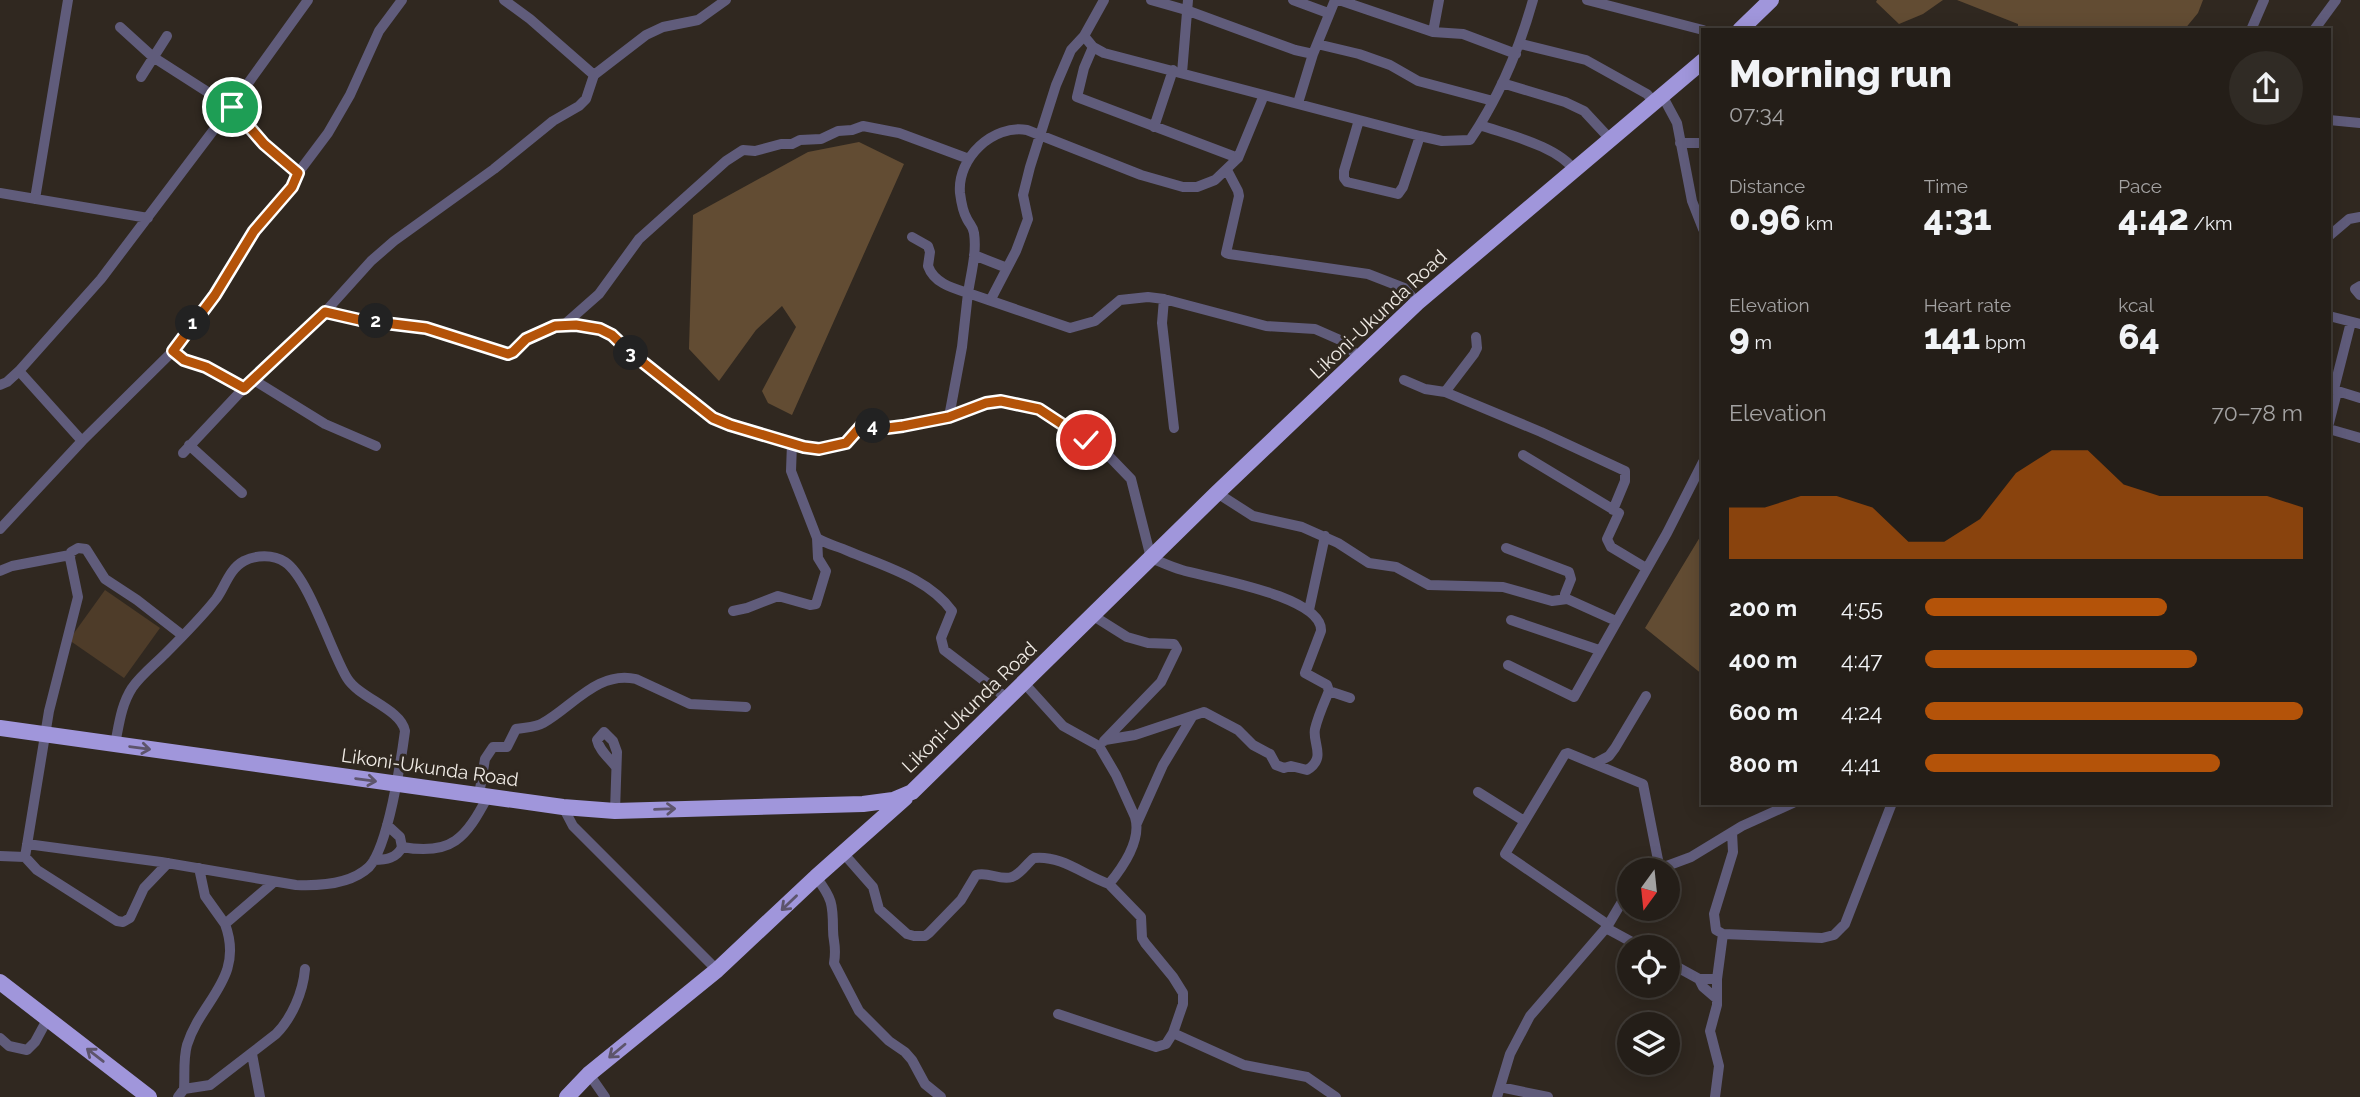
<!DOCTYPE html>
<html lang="en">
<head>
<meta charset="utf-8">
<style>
	body { margin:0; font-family:Raleway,sans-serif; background:#302b25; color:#f1f3f6; height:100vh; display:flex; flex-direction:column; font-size:26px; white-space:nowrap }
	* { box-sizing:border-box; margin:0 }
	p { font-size:23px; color:#a3a2a2 }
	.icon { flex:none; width:38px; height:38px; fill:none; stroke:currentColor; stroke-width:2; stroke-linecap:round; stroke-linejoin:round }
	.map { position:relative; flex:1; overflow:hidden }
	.sheet { position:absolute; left:1701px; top:28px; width:630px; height:777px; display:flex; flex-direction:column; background:#241e18; border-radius:0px; box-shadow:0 4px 18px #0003,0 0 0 2px #413c37 }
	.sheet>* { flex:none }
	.needle { width:46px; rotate:195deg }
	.tools { position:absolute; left:1617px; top:858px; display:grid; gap:14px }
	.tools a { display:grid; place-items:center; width:63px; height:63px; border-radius:50%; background:#241e18; box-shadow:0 4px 18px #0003,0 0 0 2px #413c37; font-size:35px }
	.pin { position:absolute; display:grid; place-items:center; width:60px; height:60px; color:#fff; margin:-30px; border:4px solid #fff; border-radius:50%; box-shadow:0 2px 7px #0007 }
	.km { position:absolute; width:35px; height:35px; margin:-18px; border-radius:50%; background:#222; color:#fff; font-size:19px; line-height:35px; text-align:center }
	.round { display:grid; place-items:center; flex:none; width:74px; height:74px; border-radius:37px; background:#302b25 }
	.overview { display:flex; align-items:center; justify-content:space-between; height:119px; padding:0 28px }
	h1 { font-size:38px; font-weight:800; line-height:52px }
	.figures { display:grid; grid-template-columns:repeat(3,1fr); gap:10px; height:119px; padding:7px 28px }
	.figures div { display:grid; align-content:center }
	.figures b { font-size:35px; font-weight:800 }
	.figures small { font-size:19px; font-weight:400 }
	.figures p { font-size:19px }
	.chart { height:196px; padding:14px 28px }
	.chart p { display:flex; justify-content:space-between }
	.chart svg { width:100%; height:126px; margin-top:7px; fill:#b45309; opacity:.7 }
	ul { padding:0 28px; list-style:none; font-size:23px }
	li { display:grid; grid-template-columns:112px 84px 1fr; align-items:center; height:52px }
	li i { height:18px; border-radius:9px; background:#b45309 }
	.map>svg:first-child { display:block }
	.green { fill:#4e3c29 }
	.forest { fill:#624c33 }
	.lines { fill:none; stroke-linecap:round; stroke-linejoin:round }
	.minor { stroke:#605c7b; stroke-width:10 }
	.trunk { stroke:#a096db; stroke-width:16 }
	.oneway { stroke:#5d546b }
	.route-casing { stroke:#fff; stroke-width:14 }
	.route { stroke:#b45309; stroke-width:9 }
	.labels { text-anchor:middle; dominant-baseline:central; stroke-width:6; stroke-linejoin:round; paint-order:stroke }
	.street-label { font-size:19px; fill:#f0ebe5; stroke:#302820 }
</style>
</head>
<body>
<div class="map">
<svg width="2360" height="1097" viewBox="0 0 2360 1097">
	<rect width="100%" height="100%" fill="#302820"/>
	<!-- green -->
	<path class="green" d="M105,590L160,628L124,678L69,640Z"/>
	<!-- forest -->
	<path class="forest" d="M1877,0H1943L1923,14L1899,24L1876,2Z
		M1957,0H2203L2198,13L2184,30H2018V24Z
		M859,142L904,164L792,415L768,403L762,391L796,327L782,306L756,330L719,381L689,349L693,215L808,152Z
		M1703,532V675L1645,628Z"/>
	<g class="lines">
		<!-- minor -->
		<path class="minor" d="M504,0L530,19L594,75
			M1104,0L1084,36L1093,47L1104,53L1420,136L1442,141L1470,140C1499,97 1519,50 1533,0
			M1151,0L1186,10L1295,50L1313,54
			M1293,0L1328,13
			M1339,0L1433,32L1463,34L1516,54
			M1587,0L1703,30
			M120,27L153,57L231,107L264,144L298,173
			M2251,30L2264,0
			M2314,30L2336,0
			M1433,32L1439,0
			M1317,44L1359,54L1390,65L1418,81L1493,101
			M1521,44L1586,60L1647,94L1655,103
			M1093,47L1084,68L1077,97L1238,158
			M1182,73L1188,0
			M141,77L167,36
			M1502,83L1565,102L1584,111L1611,140
			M1264,95L1238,158L1215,180L1197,187H1183L1141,175L1027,130C993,124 957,158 960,193C961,201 963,212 967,219C970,225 973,226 974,233C977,253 971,273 968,293L1070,328L1095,321L1120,300L1148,297L1164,299L1266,326L1315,329L1340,340L1360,358
			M1663,97L1677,123L1692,201L1703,229
			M1298,103L1313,54L1335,0
			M1359,120L1344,171V178L1347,182L1398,194L1403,187L1420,136
			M2329,120L2360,123
			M1480,125C1508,135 1558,146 1575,171
			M1154,127L1173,70
			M1680,143H1703
			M1227,170L1238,191L1239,196L1226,253L1229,254L1368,274L1404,288L1417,303
			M0,193L148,218
			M35,199L68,0
			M2329,236L2349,219L2360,217
			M912,237L928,246L930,252L928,266C934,283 952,288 968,293L962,347L949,417
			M974,255L1007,268
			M2360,286L2355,289L2360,295
			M991,299L1016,251L1028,219L1023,195L1030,167L1056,85L1071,50L1084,36
			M1164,299L1162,323L1174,428
			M325,312L360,319L427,328L507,354C516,351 521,343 529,338C553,323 588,318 612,335L713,418L730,425L804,447L819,449L846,443L862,425L887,428L903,426L949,417L986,403L1001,401L1039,409L1103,450L1131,479L1151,558C1161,562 1171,567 1182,570C1209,578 1323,596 1321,631L1305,673L1327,685L1329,691L1350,698
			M2329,316L2360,324
			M565,324L599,294L639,239L726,161L743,150L755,151L781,144H792L800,140L821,139L838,131L852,130L863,126L899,133L969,159
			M173,351L184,360L206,367L244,388
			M252,379L325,424L376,446
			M1404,380L1425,389L1445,392L1541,432L1625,471V481L1613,510
			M0,385L7,382L19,371L101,279L231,107L308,0
			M2331,389L2360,398
			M2334,389L2351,322
			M1445,392L1474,354L1477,348L1476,337
			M2329,423L2337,392
			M2329,429L2360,438
			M82,441L173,351L215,295L254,231L292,187L298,173L328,133L350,95L379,31L402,0
			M792,443L791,471L817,538C826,544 837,546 848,551C883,566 928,578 952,611L941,638L944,650L1008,699
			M189,445L242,493
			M183,453L244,388L325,312L371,261L394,241L494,169L553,121L579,106L586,99L594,75L646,35L663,27L698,20L726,0
			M1523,455L1619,513L1607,539L1611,547L1646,568
			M1217,493L1253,516L1302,527L1338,543L1369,563L1396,567L1429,585L1503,587L1552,601L1567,599
			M0,529L82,441L19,371
			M1506,548L1569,572L1571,579L1565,594V598L1616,621
			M0,571L12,566L70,555
			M1309,610L1325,536
			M733,611L747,608L778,596L810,605L816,604L826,571L818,558L817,538
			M1092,615L1127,637L1148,643L1174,644L1177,649L1161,682L1104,741
			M1511,620L1599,650
			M1508,665L1574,697L1667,533L1703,462
			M1024,683L1063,726L1099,746L1116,775L1135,817C1142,840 1123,867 1109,884L1141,917L1142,938L1145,943L1173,977L1183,993V1004L1173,1033L1244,1065L1307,1077L1336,1097
			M1105,740L1135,735L1204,712L1238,730L1253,745L1270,754L1276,765L1284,768L1291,766L1307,770C1327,758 1312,743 1315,729C1318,716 1324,703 1329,691
			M1596,763L1609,756L1615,748L1646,696
			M1478,792L1524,821
			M479,795L485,759L493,747H507L516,729C525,727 535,728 543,723C572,707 598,670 636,679L690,704L746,707
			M563,807L573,826L717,970
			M615,811L617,752L613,741L604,732L597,740C599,750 609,758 616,767
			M1137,823L1163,765L1192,717
			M27,844L161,862L296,885C319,886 351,884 369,867C388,847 401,761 405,731C401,709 359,698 347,678C331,652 309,578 285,562C273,554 256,555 244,561C229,569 225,587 216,599C201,618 182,637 165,654C154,665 141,675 132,688C121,705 119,725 115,744
			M402,847C452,856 466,838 488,796
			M844,854L873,887L879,909L907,934L914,936H925L929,933L961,900L976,875C988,871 1000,881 1012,877C1021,874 1027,863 1034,858C1062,855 1085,876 1109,884
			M0,856L25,857
			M374,860C386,860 397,858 402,847L400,837L387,825
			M168,863L144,888L130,918L123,922L117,921L37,870L25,857L49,711L78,597L70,558L71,552L78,548L86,549L105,579L137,600L182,635
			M199,868L205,896L225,924L274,882
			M1656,870L1691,857L1742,826L1793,803
			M816,877C832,898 833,904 833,929C833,944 837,945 834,963L859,1011L889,1041L905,1052L912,1060L925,1084L941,1097
			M1655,917L1659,908
			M1607,924L1505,854L1565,754L1568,753L1643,784L1660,870
			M1607,927L1629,890
			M1723,934L1822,938L1834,935L1845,924L1892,803
			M1668,962L1699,979H1717
			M1699,979L1703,987L1717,999
			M1058,1014L1156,1047L1166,1044L1173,1033
			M0,1038L9,1046L27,1050L35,1042L48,1018
			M252,1054L260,1097
			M589,1074L605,1097
			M1500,1087L1548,1097
			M184,1089C185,1076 183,1059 187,1045C201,1000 245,978 225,924
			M178,1097L184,1089L210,1085L276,1034C292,1018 303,992 305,969
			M1497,1097L1510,1054L1530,1016L1606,928L1641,947
			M1715,1097L1719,1066L1710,1031L1717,1005V979L1723,934L1716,930L1714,914L1733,852L1732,832"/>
		<!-- trunk -->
		<path class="trunk" d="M1740,30L1771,0
			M0,728L563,807L615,811L863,804L893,800L912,792L1217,493L1417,303L1703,61
			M0,982L149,1097
			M567,1097L589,1074L717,970L816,877L905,798"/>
	</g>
	<!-- one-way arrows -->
	<defs><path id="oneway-shaft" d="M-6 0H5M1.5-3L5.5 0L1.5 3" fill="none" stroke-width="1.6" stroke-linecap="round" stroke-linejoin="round" transform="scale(1.75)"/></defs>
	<g class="oneway">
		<use href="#oneway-shaft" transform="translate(140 748) rotate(8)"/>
		<use href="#oneway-shaft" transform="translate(366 780) rotate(8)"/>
		<use href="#oneway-shaft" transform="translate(665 809) rotate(-2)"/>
		<use href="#oneway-shaft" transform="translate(789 903) rotate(136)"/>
		<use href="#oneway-shaft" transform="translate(617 1051) rotate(140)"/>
		<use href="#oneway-shaft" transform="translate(95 1055) rotate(-142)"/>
	</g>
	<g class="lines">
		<!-- route casing -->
		<g class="route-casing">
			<path id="route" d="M232,107L264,144L298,173L292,187L254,231L215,295L173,351L184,360L206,367L244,388L325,312L360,320L426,328L508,354L513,352L526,339L555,326L576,325L600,329L612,335L630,352L713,418L730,425L804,447L819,449L846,443L862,425L887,428L903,426L949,417L986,403L1001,401L1039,409L1086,440"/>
		</g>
		<!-- route -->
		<use href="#route" class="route"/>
	</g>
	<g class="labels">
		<!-- street labels -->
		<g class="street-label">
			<text transform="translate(1378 314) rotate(-43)">Likoni-Ukunda Road</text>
			<text transform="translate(969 707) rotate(-44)">Likoni-Ukunda Road</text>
			<text transform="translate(430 767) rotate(8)">Likoni-Ukunda Road</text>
		</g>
	</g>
</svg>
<div class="tools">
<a><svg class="needle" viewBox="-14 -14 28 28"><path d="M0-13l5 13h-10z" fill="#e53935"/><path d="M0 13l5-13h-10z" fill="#a3a2a2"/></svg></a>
<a><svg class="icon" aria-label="locate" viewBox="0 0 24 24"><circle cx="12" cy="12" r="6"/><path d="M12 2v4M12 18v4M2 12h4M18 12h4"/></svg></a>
<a><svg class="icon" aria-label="layers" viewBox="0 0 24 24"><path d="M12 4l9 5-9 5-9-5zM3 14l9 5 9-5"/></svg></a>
</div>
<div class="pin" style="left:232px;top:107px;background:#1e9e55"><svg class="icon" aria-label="arrive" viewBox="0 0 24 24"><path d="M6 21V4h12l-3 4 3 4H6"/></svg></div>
<div class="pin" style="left:1086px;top:440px;background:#d93025"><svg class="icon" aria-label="check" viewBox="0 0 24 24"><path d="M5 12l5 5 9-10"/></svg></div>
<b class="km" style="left:193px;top:323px">1</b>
<b class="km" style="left:376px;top:321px">2</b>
<b class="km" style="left:631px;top:353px">3</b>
<b class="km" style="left:873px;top:426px">4</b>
<section class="sheet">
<div class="overview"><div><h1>Morning run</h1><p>07:34</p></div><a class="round"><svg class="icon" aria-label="share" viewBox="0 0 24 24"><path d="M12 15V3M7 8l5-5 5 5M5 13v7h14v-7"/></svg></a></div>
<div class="figures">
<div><p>Distance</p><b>0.96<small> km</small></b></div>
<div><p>Time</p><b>4:31</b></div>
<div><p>Pace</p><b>4:42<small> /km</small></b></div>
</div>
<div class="figures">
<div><p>Elevation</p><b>9<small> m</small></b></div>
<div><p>Heart rate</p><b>141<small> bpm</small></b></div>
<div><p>kcal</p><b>64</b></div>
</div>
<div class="chart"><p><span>Elevation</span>70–78 m</p>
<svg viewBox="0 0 160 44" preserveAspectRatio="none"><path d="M0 44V26L10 26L20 22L30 22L40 26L50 38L60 38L70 30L80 14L90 6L100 6L110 18L120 22L130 22L140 22L150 22L160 26V44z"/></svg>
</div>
<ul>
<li><b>200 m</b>4:55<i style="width:64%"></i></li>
<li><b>400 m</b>4:47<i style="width:72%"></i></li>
<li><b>600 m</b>4:24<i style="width:100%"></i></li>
<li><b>800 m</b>4:41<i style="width:78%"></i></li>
</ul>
</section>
</div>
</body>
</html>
